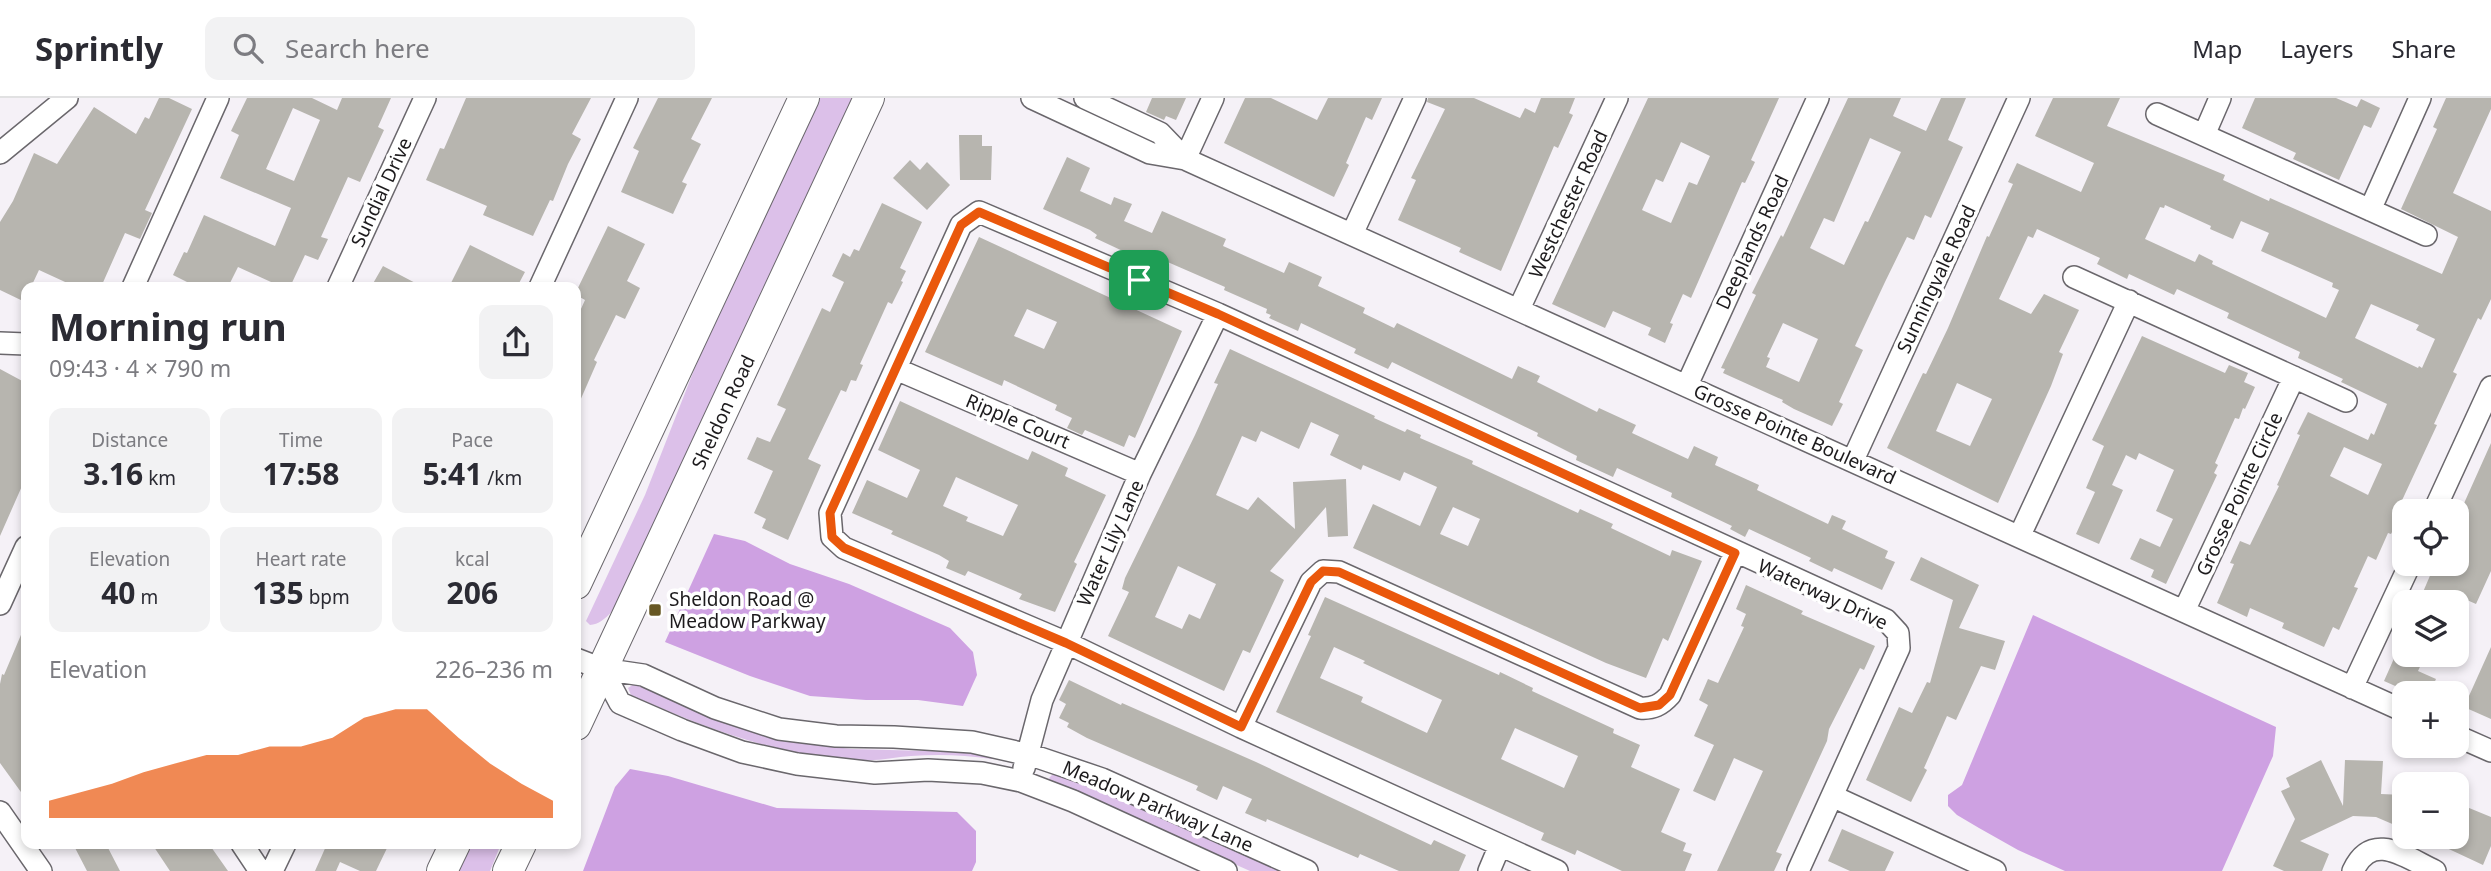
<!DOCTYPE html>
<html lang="en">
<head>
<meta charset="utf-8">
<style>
	body { margin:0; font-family:"Noto Sans",sans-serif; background:#f2f2f3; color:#2b2b33; height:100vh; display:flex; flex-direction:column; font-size:26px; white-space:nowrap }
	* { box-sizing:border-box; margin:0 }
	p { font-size:23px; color:#7c7c81 }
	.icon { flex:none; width:38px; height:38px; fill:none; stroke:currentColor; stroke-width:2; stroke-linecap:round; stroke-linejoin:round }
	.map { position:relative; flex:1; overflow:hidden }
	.details { position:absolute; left:21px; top:184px; width:560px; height:567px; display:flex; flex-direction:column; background:#fff; border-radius:14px; box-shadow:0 4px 10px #0003 }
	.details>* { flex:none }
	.buttons { position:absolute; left:2392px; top:401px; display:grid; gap:14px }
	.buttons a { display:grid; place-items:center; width:77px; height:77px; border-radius:14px; background:#fff; box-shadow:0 4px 10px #0003; font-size:35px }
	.pin { position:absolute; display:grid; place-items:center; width:60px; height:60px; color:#fff; margin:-30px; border-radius:14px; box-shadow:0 4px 10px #0006 }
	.round { display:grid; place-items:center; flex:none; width:74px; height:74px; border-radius:14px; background:#f2f2f3 }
	.overview { display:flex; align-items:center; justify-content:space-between; height:119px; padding:0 28px }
	h1 { font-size:38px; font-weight:700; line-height:52px }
	.figures { display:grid; grid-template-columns:repeat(3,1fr); gap:10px; height:119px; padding:7px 28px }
	.figures div { display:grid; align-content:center; border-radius:14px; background:#f2f2f3; text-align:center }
	.figures b { font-size:30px; font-weight:700 }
	.figures small { font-size:19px; font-weight:400 }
	.figures p { font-size:19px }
	.chart { height:196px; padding:14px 28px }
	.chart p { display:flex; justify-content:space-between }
	.chart svg { width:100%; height:126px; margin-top:7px; fill:#ea580c; opacity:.7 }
	header { display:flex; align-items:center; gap:42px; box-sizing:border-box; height:98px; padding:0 35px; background:#fff; border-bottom:2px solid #e1e1e2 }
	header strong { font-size:33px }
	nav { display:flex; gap:38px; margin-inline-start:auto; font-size:24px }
	.search { width:490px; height:63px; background:#f2f2f3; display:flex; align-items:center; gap:18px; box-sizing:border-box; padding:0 24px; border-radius:14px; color:#7c7c81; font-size:26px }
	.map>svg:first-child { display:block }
	.green { fill:#dcc0e9 }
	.water { fill:#cea1e2 }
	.building { fill:#b7b5af; fill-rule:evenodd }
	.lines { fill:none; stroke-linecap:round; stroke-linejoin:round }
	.minor-casing { stroke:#6a676c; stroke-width:24 }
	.secondary-casing { stroke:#6a676c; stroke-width:32 }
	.minor { stroke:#fff; stroke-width:21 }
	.secondary { stroke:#fff; stroke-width:30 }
	.route-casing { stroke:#fff; stroke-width:14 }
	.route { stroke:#ea580c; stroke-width:9 }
	.poi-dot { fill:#675724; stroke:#fff; stroke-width:2.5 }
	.labels { text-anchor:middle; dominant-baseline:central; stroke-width:7; stroke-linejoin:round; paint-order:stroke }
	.street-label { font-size:19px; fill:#1d1b1d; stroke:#fff }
	.poi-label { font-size:19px; fill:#1d1b1d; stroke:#fff; text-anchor:start }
</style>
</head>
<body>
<header>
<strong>Sprintly</strong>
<div class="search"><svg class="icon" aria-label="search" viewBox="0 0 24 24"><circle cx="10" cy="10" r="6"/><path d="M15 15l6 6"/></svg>Search here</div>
<nav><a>Map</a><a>Layers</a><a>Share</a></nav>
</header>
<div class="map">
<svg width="2491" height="773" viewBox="0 0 2491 773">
	<rect width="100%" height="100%" fill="#f5f1f7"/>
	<!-- green -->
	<path class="green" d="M816,0H855L628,492C618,504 607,526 590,527L586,523L645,397L714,221Z
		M634,586L711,618L807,646L852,651L964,654L992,658V661C964,657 939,656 911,658C895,659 879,663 863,662C778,659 708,631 631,597L628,590Z
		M1053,676L1082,684L1280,773H1250L1051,684L1049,680Z
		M470,746H501L490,773H457Z"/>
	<!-- water -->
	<path class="water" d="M714,436L745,443L790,466L849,486L950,530L973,554L977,577L963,608L918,602H866L810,598L750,578L665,544Z
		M2033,517L2276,629L2273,658L2222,773H2065L2018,752L1979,730L1957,717L1948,708V697L1962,687Z
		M630,671L668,678L777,710L957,714L976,733V764L972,773H583L615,689Z"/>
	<!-- building -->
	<path class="building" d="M159,0H169L192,11L145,112L152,115L140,141L125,135L101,189H76L39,172L31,189H26L25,204L0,192V124L13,103L34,55L57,66L94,9L136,36L145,19L149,21Z
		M247,0H312L337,12L342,0H391L378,29L384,32L360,84L348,79L321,139L328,141L318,162L305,157L290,189H282L238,169L228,189H197L173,177L184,154L187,155L204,117L275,148L291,110L220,80L239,37L231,33ZM293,10L320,22L294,83L266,71Z
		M466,0H591L572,36L581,41L568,66L553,103L550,102L533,138L483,117L487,108L426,82L440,50L444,51Z
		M658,0H712L691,41L701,46L682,84L687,86L673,116L621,94L639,53L633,50Z
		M1152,0H1186L1176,22L1166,18L1164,22L1146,14Z
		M1245,0H1271L1317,22L1328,0H1382L1372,22L1366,19L1346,65L1349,67L1334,99L1224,45Z
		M1428,0H1474L1520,20L1525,10L1535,15L1541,0H1575L1569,15L1573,17L1558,50L1554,48L1501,173L1459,154L1461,150L1398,122L1416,82L1411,80L1445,11L1427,4Z
		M1648,0H1779L1751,62L1755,64L1745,85L1742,84L1691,200L1683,196L1670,225L1673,226L1665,245L1648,237L1651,230L1613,213L1605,230L1552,206ZM1681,44L1710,58L1697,87L1689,84L1671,125L1642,112L1656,81L1663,84Z
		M1848,0H1901L1893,18L1926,33L1941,0H1966L1948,42L1963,49L1931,120L1925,117L1914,142L1907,139L1885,184L1855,248L1863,252L1839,304L1843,306L1832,328L1794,311L1782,304L1783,302L1723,275L1725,271L1721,270L1756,197L1752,195L1781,137L1783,139ZM1870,40L1901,54L1868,124L1865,123L1844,167L1810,150L1824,120L1834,124ZM1783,225L1818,241L1799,284L1766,269L1770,260L1767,259Z
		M2053,0H2120L2107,28L2225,77L2223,82L2269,103L2270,100L2442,176L2458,139L2401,111L2437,31L2433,29L2446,0H2491V11L2453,95L2491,113V201L2481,222L2478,220L2453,274L2457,276L2434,326L2437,327L2398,411L2403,413L2391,436L2388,435L2376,462L2368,458L2354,489L2358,490L2339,532L2333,529L2324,549L2282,530L2284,525L2250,510L2247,519L2217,505L2234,466L2230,465L2240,443L2250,447L2279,388L2277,387L2300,337L2297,336L2308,314L2368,342L2371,335L2374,337L2387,306L2341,284L2343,281L2298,260L2300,254L2227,220L2229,215L2177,191L2174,197L2129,176L2127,181L2097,166L2100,160L2037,131L2033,140L2028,138L1999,201L2031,216L2044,196L2079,212L2059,254L2063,256L2051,288L1998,405L1887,350L1923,275L1926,276L1948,230L1987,138L1989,139L2013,86L2008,84L2017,65L2081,94L2094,65L2035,38ZM2165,107L2211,128L2210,131L2233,141L2241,123L2269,135L2261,153L2333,185L2332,189L2339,192L2326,220L2212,166L2213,163L2199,156L2195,164L2145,141L2160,109L2164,110ZM2371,206L2419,227L2416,232L2435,241L2422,270L2419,268L2418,270L2355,240ZM1957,285L1992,301L1970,348L1936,333ZM2344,349L2382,366L2368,397L2330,378Z
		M2255,0H2336L2357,9L2361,1L2380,10L2371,30L2364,27L2339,82L2293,61L2296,55L2242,30Z
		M959,37H982V48H992L991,82H960Z
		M1067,59L1090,70L1080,93L1111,107L1114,99L1132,106L1124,123L1152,135L1162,113L1226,141L1223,148L1284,175L1289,164L1322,179L1318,188L1365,210L1363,215L1394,230L1397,225L1512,281L1518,268L1540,278L1537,284L1597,314L1599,310L1636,327L1632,335L1688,361L1694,348L1718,359L1715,367L1759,387L1757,392L1828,426L1832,417L1846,423L1842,431L1888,453L1885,460L1895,464L1882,492L1834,470L1832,474L1809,463L1811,460L1749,431L1745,439L1730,431L1732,428L1671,399L1672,395L1617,370L1613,379L1576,362L1577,358L1537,338L1538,335L1392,264L1388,271L1354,255L1356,251L1301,225L1298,233L1269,220L1271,217L1266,215L1267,211L1224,192L1225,189L1163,162L1159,170L1095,140L1097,137L1090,132L1043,111Z
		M910,62L920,72L927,64L950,87L927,112L893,80Z
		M882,105L922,124L900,170L906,173L901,183L903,184L892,206L888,204L860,266L863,267L856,283L851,282L846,294L841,292L808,361L821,367L788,442L762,430L766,421L754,415L773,373L747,361L757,339L770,344L786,311L777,307L822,210L830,214L844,184L832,178L843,155L850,159L854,151L859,153Z
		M608,128L645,146L627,183L640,190L625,221L616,217L594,262L597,264L576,312V222L585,202L576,197V194Z
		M979,139L1182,233L1135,340L1129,337L1124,349L1085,332L1082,337L1067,330L1072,320L1055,312L1057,307L1004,282L1002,288L925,254ZM1027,211L1057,224L1044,251L1014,238Z
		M470,147L525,174L517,189H449Z
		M383,168L423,189H371Z
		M2142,238L2225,275L2229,267L2248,275L2244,284L2255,289L2245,311L2243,310L2239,321L2235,320L2215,365L2218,367L2214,375L2217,377L2166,486L2151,479L2154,472L2130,461L2140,440L2160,449L2173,421L2156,413L2174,372L2139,355L2136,362L2126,357L2112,387L2123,392L2099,446L2076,436L2095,394L2086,390L2104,348L2092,342Z
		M1230,251L1375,318L1374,320L1405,334L1407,331L1421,337L1420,340L1473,363L1472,366L1578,415L1580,411L1613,426L1611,430L1670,458L1672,452L1702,463L1668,543L1663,540L1646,580L1606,565L1353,450L1373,406L1420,428L1437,389L1404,374L1400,383L1363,367L1361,372L1330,357L1339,337L1311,324L1299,351L1261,333L1256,344L1242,338L1216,397L1248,412L1258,399L1295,431L1293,384L1346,381L1348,438L1328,439L1326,409L1270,473L1284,482L1250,555L1243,552L1224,593L1108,538L1129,494L1122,491L1125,480L1195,337L1218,286L1214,285ZM1453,409L1480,421L1468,448L1440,436ZM1178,468L1216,486L1200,521L1189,516L1182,531L1155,519Z
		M0,271L26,285V379L0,438Z
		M900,303L1028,362L1032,353L1068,370L1065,378L1106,397L1074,464L1077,466L1055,514L1019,501L1022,496L968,473L965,478L946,470L949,463L939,457L891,436L893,433L852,415L867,382L907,400L920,372L878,352ZM956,379L1018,407L1003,438L966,423L968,419L943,408Z
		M2491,345V473L2476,506L2453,496L2449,504H2444L2423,494L2435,466H2457V421Z
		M1921,459L1979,487L1959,530L2005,543L1995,572L1981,568L1956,622L1947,618L1924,670L1927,672L1911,704L1866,682L1899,609L1912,615L1927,584L1930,585L1953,502L1910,482Z
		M1746,487L1803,513L1801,516L1875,548L1864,572L1860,570L1829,631L1827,643L1776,754L1782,756L1774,773H1717L1763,673L1734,660L1715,703L1693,693L1714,647L1694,638L1708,607L1699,602L1708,581L1718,585L1744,529L1741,528L1746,516L1736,511Z
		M1325,499L1499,577L1500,574L1533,590L1532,593L1614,631L1613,635L1640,647L1631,669L1680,691L1661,734L1686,745L1683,753L1692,756L1685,773H1622L1577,752L1575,757L1541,742L1544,735L1276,614L1311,538L1308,537ZM1334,549L1365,563L1363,565L1442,602L1427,635L1361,604L1363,599L1320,580ZM1515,630L1578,658L1564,690L1501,661Z
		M26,525V701L0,665V586L2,576L4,577Z
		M2491,549V621L2464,609Z
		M2396,556H2426L2418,573L2436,581L2430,595H2411L2384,583Z
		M1069,582L1121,607L1122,605L1256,664L1431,747L1434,742L1466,757L1459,773H1399L1360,756L1358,760L1267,721L1266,724L1245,715L1252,701L1223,688L1217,702L1196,692L1198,688L1087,640L1067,629L1069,625L1059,620L1066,606L1059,602Z
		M2321,662L2343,708L2345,662L2383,663L2381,696L2404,697V731L2376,719L2353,718L2300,743L2329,756L2322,773H2284L2273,768L2295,721L2281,693L2290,689L2286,680Z
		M2457,705L2491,719V748L2483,767L2421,738H2457Z
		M1842,731L1894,754L1885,773H1850L1828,763Z
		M73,746H106L120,773H87Z
		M152,746H209L228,773H170Z
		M327,746H389L376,773H360L340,764L336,773H315Z"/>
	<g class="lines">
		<!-- minor casing -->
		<g class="minor-casing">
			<path id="minor" d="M1032,0L1150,55L1185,61L2404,613
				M1085,0L1160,35L1185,61
				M2157,16L2426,137
				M2204,37L2220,0
				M0,55L67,0
				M1185,61L1213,0
				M2370,112L2420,0
				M1352,136L1415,0
				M2074,179L2346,303
				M133,189L218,0
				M338,189L425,0
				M540,189L627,0
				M1519,211L1617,0
				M0,245L26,246
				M896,271L1140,376
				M1687,287L1818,0
				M1853,362L2019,0
				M2434,413L2491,289
				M2020,437L2129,203
				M0,506L26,449
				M2184,513L2294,279
				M576,561L602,571L643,577L715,610L779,631L836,638L894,639L972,644L1034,658L1102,681L1307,773
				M602,571L620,605L682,632L742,654L797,666L875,675L928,672L982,675L1021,683L1073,703L1226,773
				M2352,590L2410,466
				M1241,629L1311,484L1323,473L1339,474L1640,610C1653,611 1661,607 1670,597L1735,455
				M2457,638L2491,653
				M1024,670L1042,602L1140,376L1218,216
				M1832,698L1995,773
				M0,714L41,773
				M242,746L260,773
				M272,773L285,746
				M1489,773L1500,747
				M1557,773L1241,629L1067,545L844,450L832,439L830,415L961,127L979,114L1218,216L1886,522L1898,535L1899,550L1798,773
				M2353,773C2372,732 2405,759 2435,773"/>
		</g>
		<!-- secondary casing -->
		<g class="secondary-casing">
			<path id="secondary" d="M576,486L804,0
				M576,627L869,0
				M442,773L455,746
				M508,773L521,746"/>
		</g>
		<!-- minor -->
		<use href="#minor" class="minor"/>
		<!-- secondary -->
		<use href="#secondary" class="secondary"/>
	</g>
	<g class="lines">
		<!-- route casing -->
		<g class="route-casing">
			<path id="route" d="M979,114L1218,216L1735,455L1670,597L1659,607L1640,610L1339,474L1323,473L1311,484L1241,629L1066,545L844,450L832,439L830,415L961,127Z"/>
		</g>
		<!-- route -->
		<use href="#route" class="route"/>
	</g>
	<!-- markers -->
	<rect class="poi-dot" x="648" y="505" width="14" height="14" rx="3.5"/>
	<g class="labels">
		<!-- street labels -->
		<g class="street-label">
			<text transform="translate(381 94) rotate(-65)">Sundial Drive</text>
			<text transform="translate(1568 106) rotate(-65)">Westchester Road</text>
			<text transform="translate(1752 144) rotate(-65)">Deeplands Road</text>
			<text transform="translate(1936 181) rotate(-65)">Sunningvale Road</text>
			<text transform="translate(723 314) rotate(-65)">Sheldon Road</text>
			<text transform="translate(1018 323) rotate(23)">Ripple Court</text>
			<text transform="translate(1795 336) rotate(24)">Grosse Pointe Boulevard</text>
			<text transform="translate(2239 396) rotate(-65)">Grosse Pointe Circle</text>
			<text transform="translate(1110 445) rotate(-66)">Water Lily Lane</text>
			<text transform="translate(1823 496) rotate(25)">Waterway Drive</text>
			<text transform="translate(1158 708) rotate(23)">Meadow Parkway Lane</text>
		</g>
		<!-- poi labels -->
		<g class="poi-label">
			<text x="669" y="501">Sheldon Road @<tspan x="669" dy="22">Meadow Parkway</tspan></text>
		</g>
	</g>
</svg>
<div class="buttons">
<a><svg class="icon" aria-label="locate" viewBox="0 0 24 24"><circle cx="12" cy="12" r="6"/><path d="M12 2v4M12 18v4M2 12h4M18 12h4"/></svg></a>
<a><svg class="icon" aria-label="layers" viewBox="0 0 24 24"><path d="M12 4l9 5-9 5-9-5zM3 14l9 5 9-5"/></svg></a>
<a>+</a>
<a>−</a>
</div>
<div class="pin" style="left:1139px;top:182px;background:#1e9e55"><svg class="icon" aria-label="arrive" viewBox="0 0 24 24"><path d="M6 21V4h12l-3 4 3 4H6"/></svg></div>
<section class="details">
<div class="overview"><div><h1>Morning run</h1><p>09:43 · 4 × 790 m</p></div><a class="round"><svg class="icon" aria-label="share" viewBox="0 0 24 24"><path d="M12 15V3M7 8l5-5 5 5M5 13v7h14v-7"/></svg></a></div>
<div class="figures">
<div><p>Distance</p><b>3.16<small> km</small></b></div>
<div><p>Time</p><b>17:58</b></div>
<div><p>Pace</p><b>5:41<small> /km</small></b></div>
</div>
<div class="figures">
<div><p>Elevation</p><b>40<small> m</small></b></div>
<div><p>Heart rate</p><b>135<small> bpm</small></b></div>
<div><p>kcal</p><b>206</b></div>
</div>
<div class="chart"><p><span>Elevation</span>226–236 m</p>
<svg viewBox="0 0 160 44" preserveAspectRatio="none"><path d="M0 44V38L10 35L20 32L30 28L40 25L50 22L60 22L70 19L80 19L90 16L100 9L110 6L120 6L130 16L140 25L150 32L160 38V44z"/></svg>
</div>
</section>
</div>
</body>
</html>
